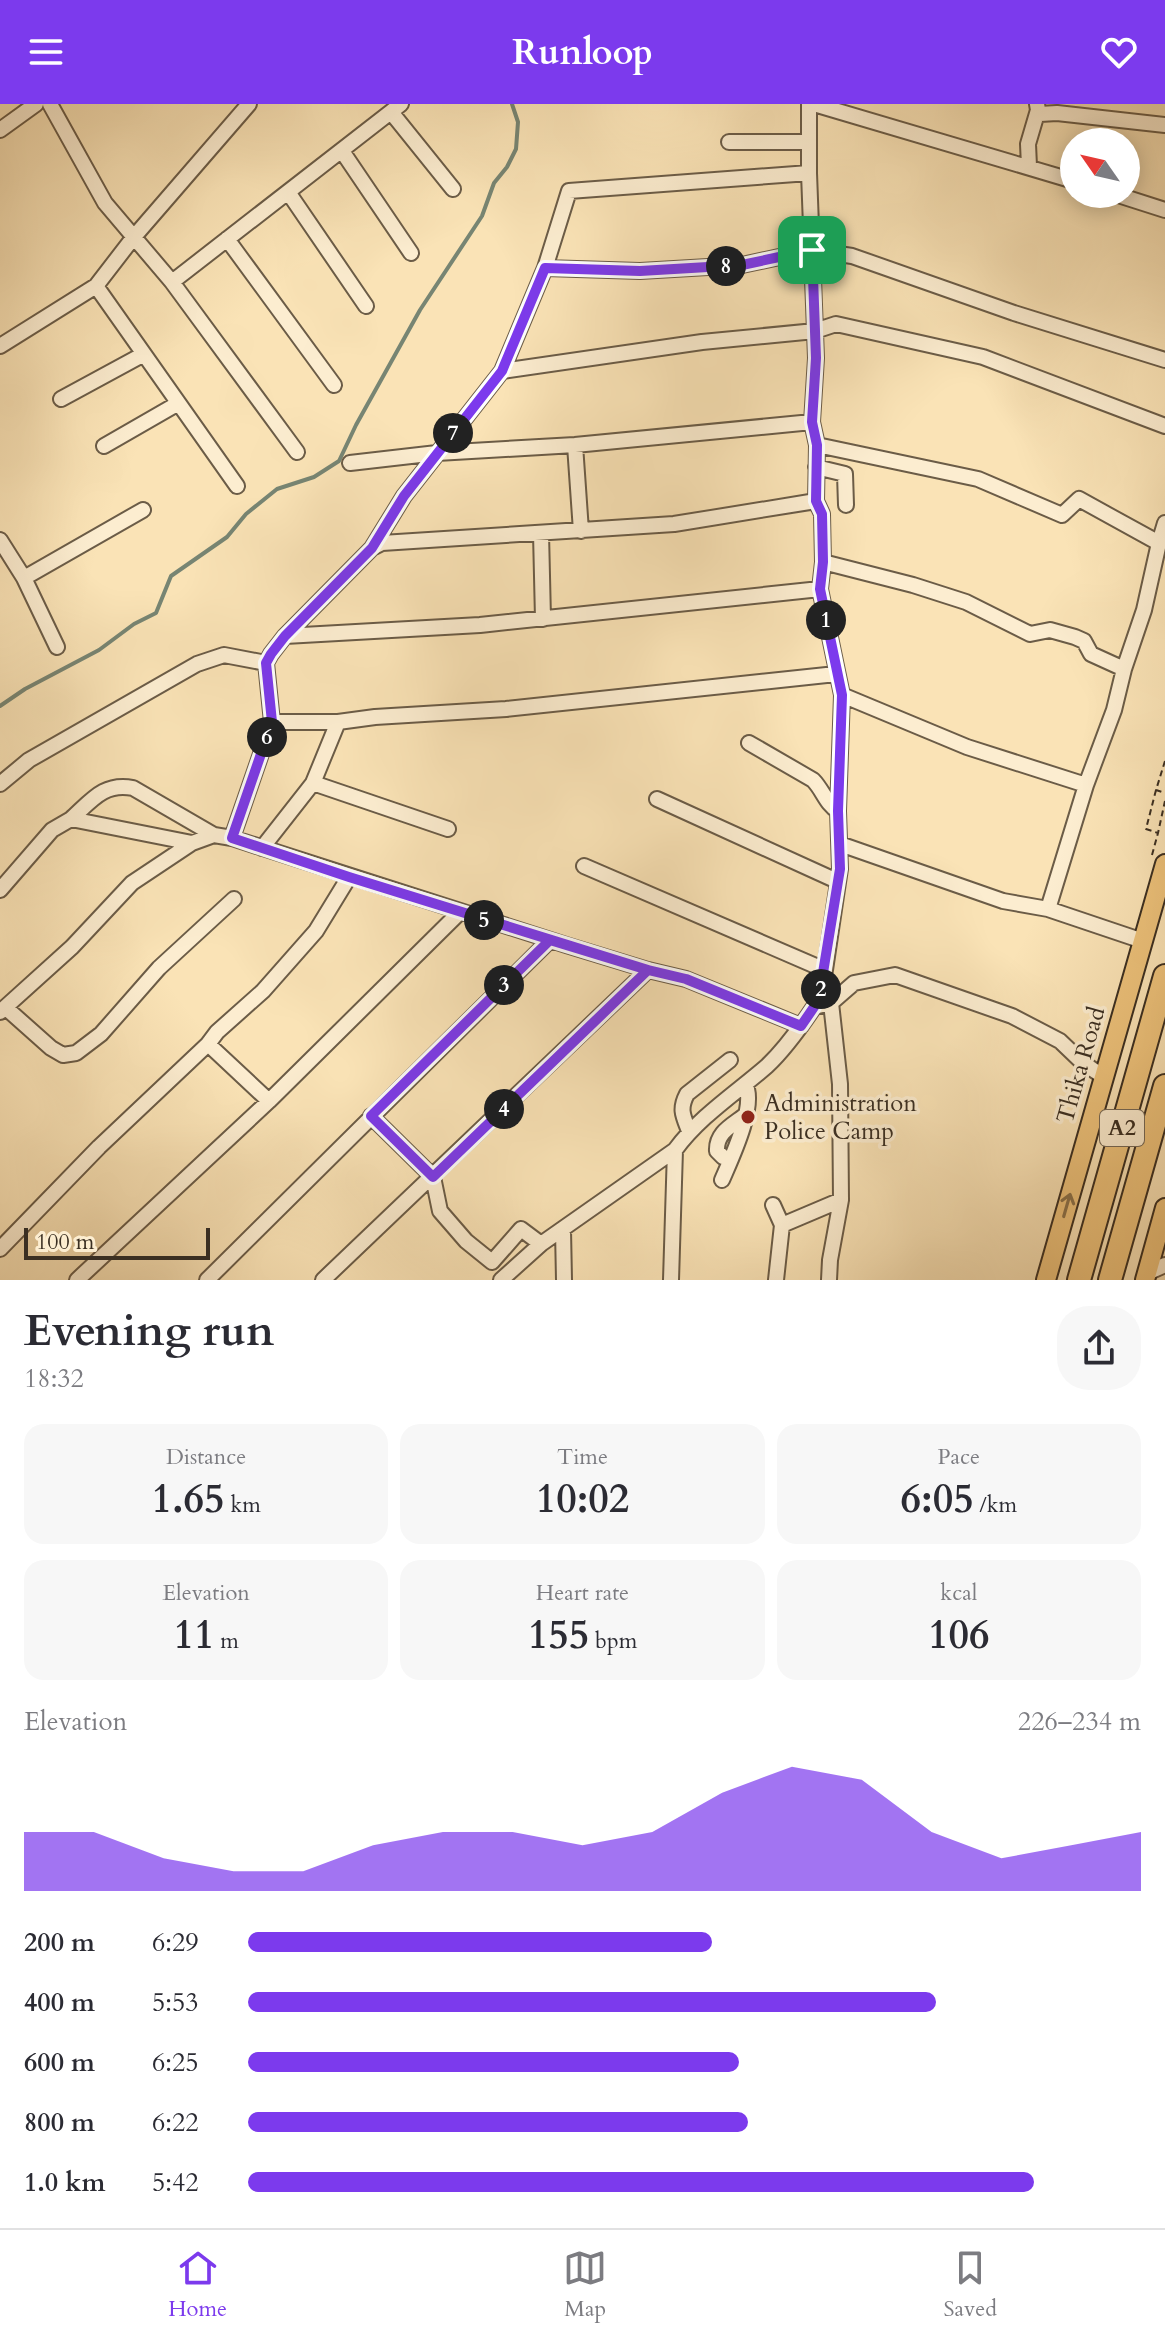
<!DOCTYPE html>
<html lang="en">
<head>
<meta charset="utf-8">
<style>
	body { margin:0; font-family:Cardo,serif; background:#f7f7f7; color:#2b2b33; height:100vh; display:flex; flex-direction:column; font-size:30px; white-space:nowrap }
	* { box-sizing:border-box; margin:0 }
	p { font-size:26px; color:#7c7c81 }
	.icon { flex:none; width:44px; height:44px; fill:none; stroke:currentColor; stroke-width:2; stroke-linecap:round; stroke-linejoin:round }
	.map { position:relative; height:1176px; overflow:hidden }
	.sheet { display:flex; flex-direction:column; background:#fff; flex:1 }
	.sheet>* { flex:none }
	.needle { width:52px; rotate:304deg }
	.controls { position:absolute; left:1060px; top:24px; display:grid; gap:16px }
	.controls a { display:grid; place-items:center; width:80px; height:80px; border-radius:50%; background:#fff; box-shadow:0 4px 20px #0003; font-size:40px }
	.scale { position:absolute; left:24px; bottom:20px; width:186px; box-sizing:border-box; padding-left:8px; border:4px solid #3b2f22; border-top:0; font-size:22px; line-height:28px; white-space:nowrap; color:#3b2f22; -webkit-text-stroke:6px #fcedd0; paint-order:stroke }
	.pin { position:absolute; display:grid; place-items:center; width:68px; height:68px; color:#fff; margin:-34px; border-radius:16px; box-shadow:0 4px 12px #0006 }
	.km { position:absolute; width:40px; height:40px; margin:-20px; border-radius:50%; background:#222; color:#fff; font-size:22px; line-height:40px; text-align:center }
	.round { display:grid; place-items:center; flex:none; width:84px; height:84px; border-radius:32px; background:#f7f7f7 }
	.headline { display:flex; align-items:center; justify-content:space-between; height:136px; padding:0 24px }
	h1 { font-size:44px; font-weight:700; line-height:60px }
	.figures { display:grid; grid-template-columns:repeat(3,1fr); gap:12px; height:136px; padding:8px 24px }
	.figures div { display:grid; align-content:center; border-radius:20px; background:#f7f7f7; text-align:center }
	.figures b { font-size:40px; font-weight:700 }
	.figures small { font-size:22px; font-weight:400 }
	.figures p { font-size:22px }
	.chart { height:224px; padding:16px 24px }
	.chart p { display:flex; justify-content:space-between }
	.chart svg { width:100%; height:144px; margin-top:8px; fill:#7c3aed; opacity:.7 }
	ul { padding:0 24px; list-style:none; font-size:26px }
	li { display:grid; grid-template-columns:128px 96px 1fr; align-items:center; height:60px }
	li i { height:20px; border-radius:10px; background:#7c3aed }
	header { display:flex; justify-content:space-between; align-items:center; height:104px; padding:0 24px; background:#7c3aed; color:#fff; font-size:36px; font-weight:700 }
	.menu { display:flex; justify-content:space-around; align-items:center; height:112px; border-top:2px solid #e1e1e2; background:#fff; font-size:22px; color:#7c7c81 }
	.menu a { display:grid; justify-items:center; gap:4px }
	.menu .on { color:#7c3aed }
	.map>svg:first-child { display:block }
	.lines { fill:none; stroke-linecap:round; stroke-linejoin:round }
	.stream { stroke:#778573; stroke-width:4 }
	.minor-casing { stroke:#6b5c47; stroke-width:18 }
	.major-casing { stroke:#3b2f22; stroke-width:22 }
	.highway-casing { stroke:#3b2f22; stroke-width:26 }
	.path { stroke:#3b2f22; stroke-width:2; stroke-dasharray:6 4; stroke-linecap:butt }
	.minor { stroke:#fcedd0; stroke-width:14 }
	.major { stroke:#edc27b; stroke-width:18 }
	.highway { stroke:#edc27b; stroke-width:22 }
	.oneway { stroke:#8b714a }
	.route-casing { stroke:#fff; stroke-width:16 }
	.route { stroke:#7c3aed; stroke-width:10 }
	.poi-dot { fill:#8f2418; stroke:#fcedd0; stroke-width:3 }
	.labels { text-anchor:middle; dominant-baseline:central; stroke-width:7; stroke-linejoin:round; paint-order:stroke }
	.shield { fill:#fcedd0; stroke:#756856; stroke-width:2 }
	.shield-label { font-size:22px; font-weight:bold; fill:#3b2f22 }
	.street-label { font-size:24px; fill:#3b2f22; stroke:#fcedd0 }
	.poi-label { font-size:24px; fill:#3b2f22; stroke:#fcedd0; text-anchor:start }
</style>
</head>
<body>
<header><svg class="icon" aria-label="menu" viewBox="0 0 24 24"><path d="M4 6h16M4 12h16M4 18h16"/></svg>Runloop<svg class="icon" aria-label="heart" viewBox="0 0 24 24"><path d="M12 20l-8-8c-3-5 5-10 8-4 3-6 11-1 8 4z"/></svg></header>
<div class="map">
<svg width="1165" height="1176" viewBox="0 0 1165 1176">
	<rect width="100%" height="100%" fill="#fae3b6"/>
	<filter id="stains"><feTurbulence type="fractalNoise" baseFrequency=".0025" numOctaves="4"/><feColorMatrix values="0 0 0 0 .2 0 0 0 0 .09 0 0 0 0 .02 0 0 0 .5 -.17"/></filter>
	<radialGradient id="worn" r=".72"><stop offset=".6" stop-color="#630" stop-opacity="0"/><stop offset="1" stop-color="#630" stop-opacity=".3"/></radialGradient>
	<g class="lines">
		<!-- stream -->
		<path class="stream" d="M0,602L25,585L99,546L134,520L156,509L171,472L227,433L246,410L277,385L314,373L339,357L356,321L420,206L482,112L494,79L507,63L516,45L518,18L512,0"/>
		<!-- minor casing -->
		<g class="minor-casing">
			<path id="minor" d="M50,0L105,99L172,178L297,348
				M809,0V69L816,254L812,318L817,341L816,397L822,410L823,458L820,485L842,591L838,707L840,765L825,866L814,903
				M814,0L1074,77
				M1038,6L1040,10L1057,9L1165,21
				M391,8L453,85
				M0,26L36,0
				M729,38H809
				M342,47L411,149
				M1029,62L1028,40L1038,6L1037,0
				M288,88L366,202
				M1115,90L1165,106
				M227,135L334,281
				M545,164L640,167L742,161L812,146L852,152L1014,209L1165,256
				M172,178L401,0
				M96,182L237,382
				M0,242L96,182L133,134L249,0
				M502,267L702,238L815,227L836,220L983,253L1165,322
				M61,295L144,250
				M575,341L581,427
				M817,341L978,375L1062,411L1079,395L1159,439
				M104,342L177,300
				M350,359L437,349L575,341L812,318
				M816,363L845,370L846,401
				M541,429L543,515
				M0,436L24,474L57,543
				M372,444L404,392L502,267L545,164L569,87L809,69
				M823,458L913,481L966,498L1030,530L1050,526L1075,533L1084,537L1091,550L1124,565
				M24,474L143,406
				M285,532L480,521L820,485
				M842,591L967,643L1086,681
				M272,618H338
				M749,639L813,676C823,686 826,700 838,707
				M313,679L448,725
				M0,680L29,656L197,560L224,551L266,559
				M657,695L837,777
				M71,715C91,697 104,678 133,684L214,731
				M232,734L272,618L266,559L271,550L285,532L372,444L382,439L674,420L816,397
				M840,740L1003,797L1048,805L1086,681L1114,606L1124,565L1144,506L1159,439L1165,419
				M262,744L313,679L338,618L375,613L506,605L836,570
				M584,762L825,866
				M0,786L52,726L71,715L192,739
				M1048,805L1143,837
				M6,904L51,944L63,951L76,949L101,930L159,864L234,795
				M0,908L72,843L132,779L192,739L214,731L232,734L566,841L648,866L686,875L801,922
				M269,997L208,940L217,928L263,887L316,827L349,773
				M371,1012L433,1073L440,1107L466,1137L492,1158L521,1125L541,1140
				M689,1027C683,1012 679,1005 687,990L730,956
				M730,1055L723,1053L717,1047C716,1029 731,1022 744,1012
				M722,1076C731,1055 757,1001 745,980
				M773,1101L782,1121L776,1176
				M782,1121L841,1096
				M563,1126L564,1176
				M0,1145L99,1043L208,940
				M1147,1169L1165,1161
				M77,1176L269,997L460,808
				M207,1176L550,836
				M323,1176L648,866
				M501,1176L541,1140L675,1046C700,1012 736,989 767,962C785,945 800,924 814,903L831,899L854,879L895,871L1012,912L1060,937L1083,959L1104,973
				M671,1176L675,1046
				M829,1176L830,1156L841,1096L840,980L831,899"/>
		</g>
		<!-- major casing -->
		<g class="major-casing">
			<path id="major" d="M1046,1176L1165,760
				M1145,1176L1165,1104"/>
		</g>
		<!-- highway casing -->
		<g class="highway-casing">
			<path id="highway" d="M1079,1176L1165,872
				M1110,1176L1165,982"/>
		</g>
		<!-- path -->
		<path class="path" d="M1165,657L1156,686L1165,689
			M1156,686L1146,725L1158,729L1165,697
			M1152,751L1158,729"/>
		<!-- minor -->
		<use href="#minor" class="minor"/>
		<!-- major -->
		<use href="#major" class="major"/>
		<!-- highway -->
		<use href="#highway" class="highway"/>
	</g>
	<!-- one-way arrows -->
	<defs><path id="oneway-shaft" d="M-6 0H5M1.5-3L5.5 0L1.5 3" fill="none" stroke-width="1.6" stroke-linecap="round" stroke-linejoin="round" transform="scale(2)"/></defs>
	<use class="oneway" href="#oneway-shaft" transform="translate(1067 1101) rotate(-74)"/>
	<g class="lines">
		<!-- route casing -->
		<g class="route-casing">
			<path id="route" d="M812,146L816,254L812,318L817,341L816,397L822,410L823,458L820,485L842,591L838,707L840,765L820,887L814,903L801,922L686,875L648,866L550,836L371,1012L433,1073L648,866L349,773L232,734L272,618L266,559L271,550L285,532L372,444L404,392L502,267L545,164L640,167L742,161L812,146"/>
		</g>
		<!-- route -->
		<use href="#route" class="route"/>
	</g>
	<!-- markers -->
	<circle class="poi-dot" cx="748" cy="1013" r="8"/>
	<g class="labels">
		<!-- shield labels -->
		<rect class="shield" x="1100" y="1006" width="44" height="36" rx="6"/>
		<g class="shield-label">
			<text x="1122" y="1024">A2</text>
		</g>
		<!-- street labels -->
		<g class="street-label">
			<text transform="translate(1081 961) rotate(-74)">Thika Road</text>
		</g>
		<!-- poi labels -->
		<g class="poi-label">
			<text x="764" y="999">Administration<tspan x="764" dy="28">Police Camp</tspan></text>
		</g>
	</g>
	<rect width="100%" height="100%" filter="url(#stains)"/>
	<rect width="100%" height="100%" fill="url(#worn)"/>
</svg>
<div class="controls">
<a><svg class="needle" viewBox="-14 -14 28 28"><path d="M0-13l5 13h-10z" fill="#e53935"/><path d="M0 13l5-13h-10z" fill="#7c7c81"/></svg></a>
</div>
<div class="scale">100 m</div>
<div class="pin" style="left:812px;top:146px;background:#1e9e55"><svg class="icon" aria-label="arrive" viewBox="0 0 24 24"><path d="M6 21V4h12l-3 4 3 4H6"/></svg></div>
<b class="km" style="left:826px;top:516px">1</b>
<b class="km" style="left:821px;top:885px">2</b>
<b class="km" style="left:504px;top:881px">3</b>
<b class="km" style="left:504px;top:1005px">4</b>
<b class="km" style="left:484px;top:816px">5</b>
<b class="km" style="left:267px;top:633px">6</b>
<b class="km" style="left:453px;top:329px">7</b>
<b class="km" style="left:726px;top:162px">8</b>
</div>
<section class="sheet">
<div class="headline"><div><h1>Evening run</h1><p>18:32</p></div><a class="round"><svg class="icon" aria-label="share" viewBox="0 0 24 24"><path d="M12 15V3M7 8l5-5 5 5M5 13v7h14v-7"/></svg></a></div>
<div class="figures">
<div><p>Distance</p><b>1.65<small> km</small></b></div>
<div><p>Time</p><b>10:02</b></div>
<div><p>Pace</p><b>6:05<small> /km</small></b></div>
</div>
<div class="figures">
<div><p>Elevation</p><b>11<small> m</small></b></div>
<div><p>Heart rate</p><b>155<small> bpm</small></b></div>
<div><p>kcal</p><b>106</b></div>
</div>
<div class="chart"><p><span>Elevation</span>226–234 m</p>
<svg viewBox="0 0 160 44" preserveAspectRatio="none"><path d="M0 44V26L10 26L20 34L30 38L40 38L50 30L60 26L70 26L80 30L90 26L100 14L110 6L120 10L130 26L140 34L150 30L160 26V44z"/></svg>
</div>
<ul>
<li><b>200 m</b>6:29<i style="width:52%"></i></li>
<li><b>400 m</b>5:53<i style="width:77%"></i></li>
<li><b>600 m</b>6:25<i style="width:55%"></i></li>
<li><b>800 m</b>6:22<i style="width:56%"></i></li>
<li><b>1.0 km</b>5:42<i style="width:88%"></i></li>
</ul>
</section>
<nav class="menu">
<a class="on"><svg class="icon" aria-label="home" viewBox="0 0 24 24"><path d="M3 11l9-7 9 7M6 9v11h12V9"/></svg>Home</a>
<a><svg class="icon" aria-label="map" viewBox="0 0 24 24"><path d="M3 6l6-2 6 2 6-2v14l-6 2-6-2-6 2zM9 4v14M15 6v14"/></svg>Map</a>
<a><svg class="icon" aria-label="saved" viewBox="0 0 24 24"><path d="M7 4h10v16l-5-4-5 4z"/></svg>Saved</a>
</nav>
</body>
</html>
